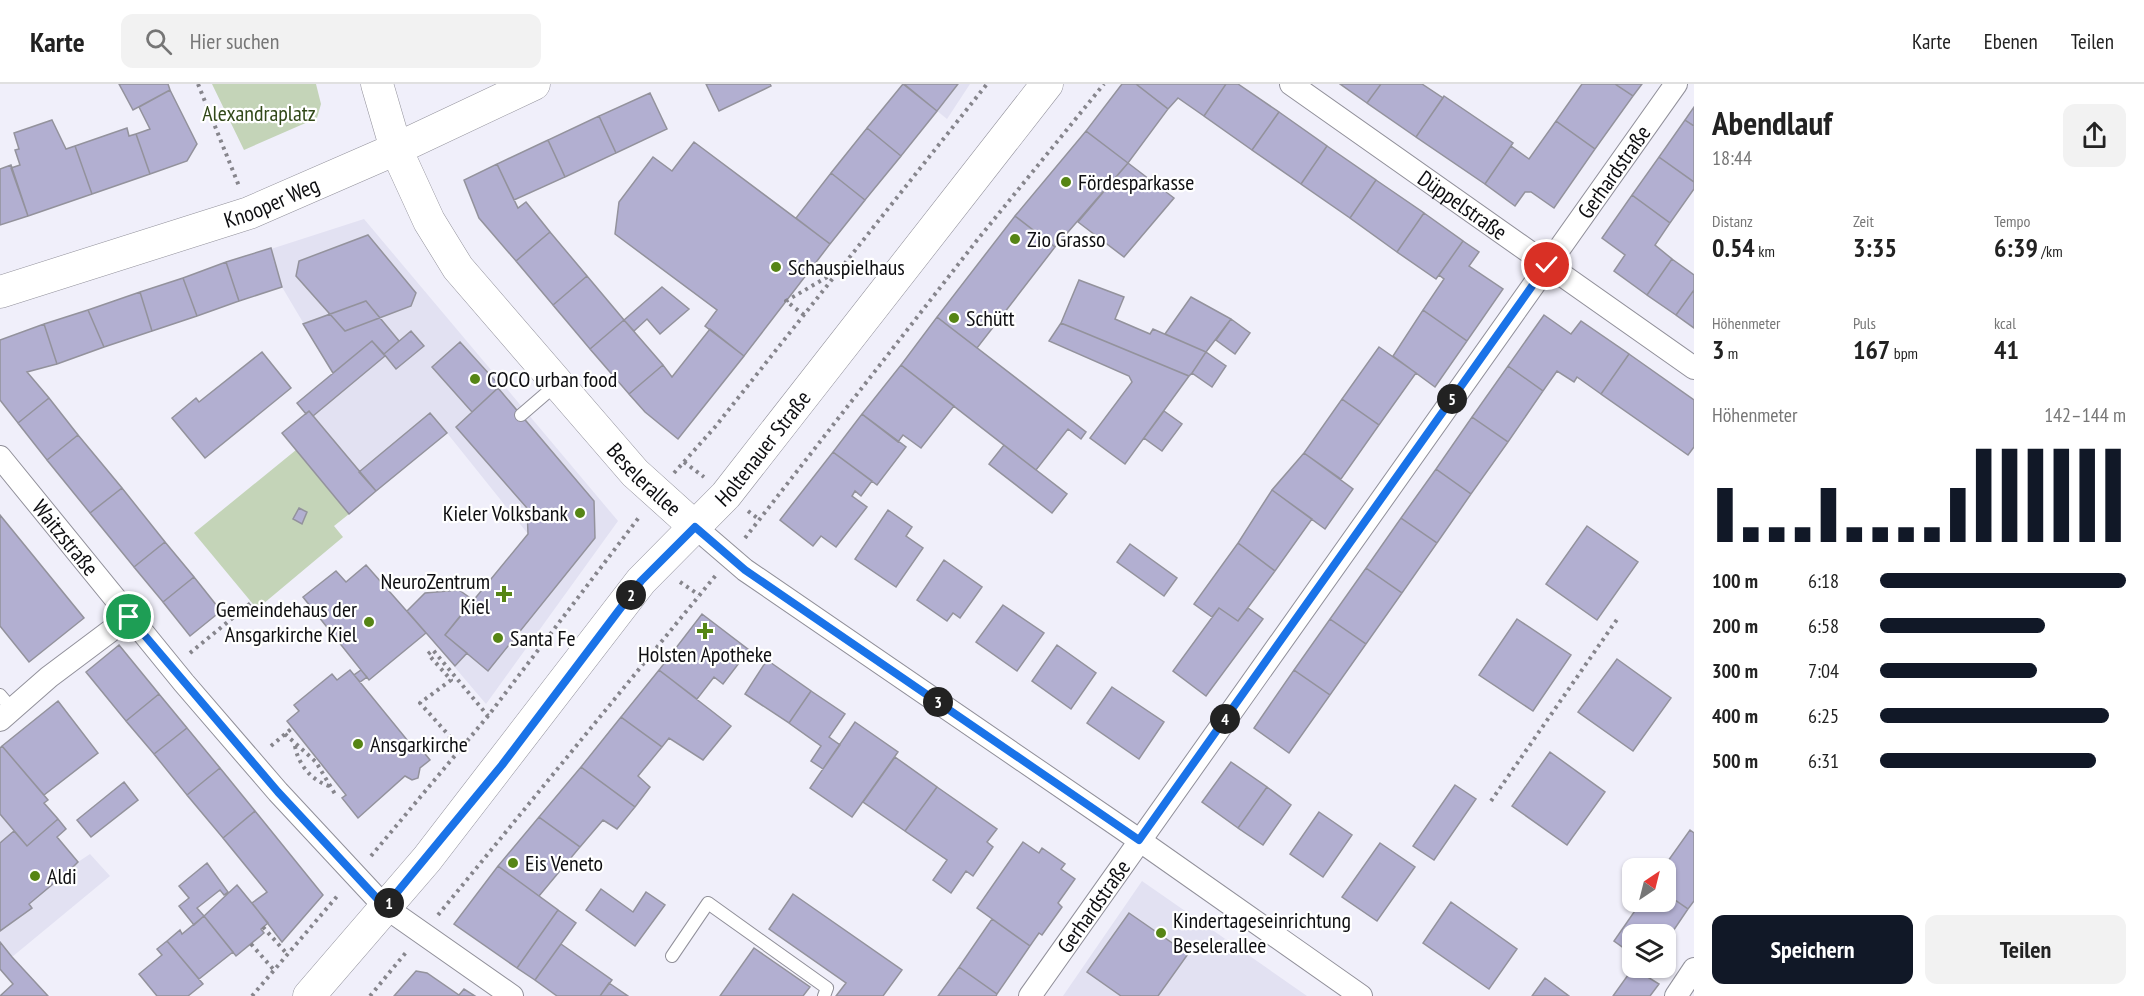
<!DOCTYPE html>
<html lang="de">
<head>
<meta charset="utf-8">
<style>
	body { margin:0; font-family:"PT Sans Narrow",sans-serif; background:#f2f2f2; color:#222; height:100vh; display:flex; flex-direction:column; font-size:22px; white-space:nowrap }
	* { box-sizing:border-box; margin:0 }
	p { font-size:20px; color:#767676 }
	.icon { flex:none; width:33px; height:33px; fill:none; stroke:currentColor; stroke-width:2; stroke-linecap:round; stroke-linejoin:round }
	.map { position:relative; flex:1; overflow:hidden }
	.sheet { display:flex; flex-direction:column; background:#fff; width:450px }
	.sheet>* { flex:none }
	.needle { width:39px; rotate:35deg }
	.controls { position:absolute; left:1622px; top:774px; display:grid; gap:12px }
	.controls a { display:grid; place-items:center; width:54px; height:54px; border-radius:12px; background:#fff; box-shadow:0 2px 4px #0004; font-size:30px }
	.pin { position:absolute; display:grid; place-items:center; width:51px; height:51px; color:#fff; margin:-26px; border:3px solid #fff; border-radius:50%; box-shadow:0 2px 6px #0007 }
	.km { position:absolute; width:30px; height:30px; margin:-15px; border-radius:50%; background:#222; color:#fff; font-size:16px; line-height:30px; text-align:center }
	.round { display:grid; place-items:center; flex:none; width:63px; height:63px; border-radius:12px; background:#f2f2f2 }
	.headline { display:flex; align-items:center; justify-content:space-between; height:102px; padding:0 18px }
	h1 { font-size:33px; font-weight:700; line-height:45px }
	.figures { display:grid; grid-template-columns:repeat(3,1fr); gap:9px; height:102px; padding:6px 18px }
	.figures div { display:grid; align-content:center }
	.figures b { font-size:26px; font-weight:700 }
	.figures small { font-size:16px; font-weight:400 }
	.figures p { font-size:16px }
	.chart { height:168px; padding:12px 18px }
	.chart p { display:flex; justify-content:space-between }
	.chart svg { width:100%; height:108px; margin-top:6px; stroke:#111827; stroke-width:6 }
	.primary-button { display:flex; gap:12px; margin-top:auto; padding:12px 18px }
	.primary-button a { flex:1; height:69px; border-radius:12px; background:#111827; color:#fff; font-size:24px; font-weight:700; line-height:69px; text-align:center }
	.primary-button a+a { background:#f2f2f2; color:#222 }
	ul { padding:0 18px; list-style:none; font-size:20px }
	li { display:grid; grid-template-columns:96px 72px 1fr; align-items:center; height:45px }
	li i { height:15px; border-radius:8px; background:#111827 }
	header { display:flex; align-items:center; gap:36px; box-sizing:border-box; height:84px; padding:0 30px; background:#fff; border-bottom:2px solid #e0e0e0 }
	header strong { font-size:28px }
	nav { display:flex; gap:33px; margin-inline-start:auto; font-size:21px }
	.search { width:420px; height:54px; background:#f2f2f2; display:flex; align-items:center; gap:15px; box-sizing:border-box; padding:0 21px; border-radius:12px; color:#767676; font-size:22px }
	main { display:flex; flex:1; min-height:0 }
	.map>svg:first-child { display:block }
	.built { fill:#e2e1f2 }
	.green { fill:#c4d4b8 }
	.building { fill:#b2afd1; stroke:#93929c; stroke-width:1.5 }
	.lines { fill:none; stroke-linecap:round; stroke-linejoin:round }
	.lane-casing { stroke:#91909a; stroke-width:14 }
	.street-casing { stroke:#91909a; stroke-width:24 }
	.secondary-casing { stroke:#91909a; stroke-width:33 }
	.path { stroke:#86858c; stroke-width:4; stroke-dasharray:3 4.5; stroke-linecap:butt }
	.lane { stroke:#fff; stroke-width:12 }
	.street { stroke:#fff; stroke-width:22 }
	.secondary { stroke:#fff; stroke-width:32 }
	.route-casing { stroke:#fff; stroke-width:12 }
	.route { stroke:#1a73e8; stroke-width:8 }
	.poi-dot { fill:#568515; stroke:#fff; stroke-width:2 }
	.labels { text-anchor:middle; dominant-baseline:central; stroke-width:4.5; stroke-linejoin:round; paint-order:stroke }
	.park-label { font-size:22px; fill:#314818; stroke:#fff }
	.street-label { font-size:22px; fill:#0e0e11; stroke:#fff }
	.poi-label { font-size:22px; fill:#0e0e11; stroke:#fff; text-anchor:start }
</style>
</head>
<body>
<header>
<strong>Karte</strong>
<div class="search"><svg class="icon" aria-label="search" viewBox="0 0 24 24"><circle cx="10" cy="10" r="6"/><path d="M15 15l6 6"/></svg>Hier suchen</div>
<nav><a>Karte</a><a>Ebenen</a><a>Teilen</a></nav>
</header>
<main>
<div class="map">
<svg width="1694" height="912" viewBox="0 0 1694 912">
	<rect width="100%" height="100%" fill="#f0effa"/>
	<!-- built -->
	<path class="built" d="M904,0H970L947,35Z
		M364,135L618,437L486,620L407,527L425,509L459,506L473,516L528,450L447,349L349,430L282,349L305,330L297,319L333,289L282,203L271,165Z
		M0,730L27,761L58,735L66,745L57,753L78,778L90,770L110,792L12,873L0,858Z
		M1142,797L1307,912H1063Z"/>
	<!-- green -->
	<path class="green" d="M212,0H316L321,20L317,34L244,66Z
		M296,366L349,430L334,442L343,453L257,525L194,449Z"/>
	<!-- building -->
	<path class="building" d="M119,0H168L170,6L133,26Z
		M706,0H770L771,2L719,27Z
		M903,0L937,27L901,72L867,44Z
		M904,0H958L937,27Z
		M1122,0H1136L1168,25L1128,79L1086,47Z
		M1136,0H1226L1204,32L1178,14L1168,25Z
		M1226,0H1238L1279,28L1252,66L1204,32Z
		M1340,0H1381L1367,19Z
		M1381,0H1422L1443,14L1416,53L1367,19Z
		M1582,0H1615L1633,12L1595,65L1556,37Z
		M1615,0H1642L1633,12Z
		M170,6L197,60L187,77L150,90L136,50L150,45L139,23Z
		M650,9L667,45L616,69L599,32Z
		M1444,12L1513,59L1485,100L1416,53Z
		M1694,23V42L1685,36Z
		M1279,28L1327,62L1301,100L1252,66Z
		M599,32L616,69L565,93L548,56Z
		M52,36L66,65L75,62L92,110L28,132L11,84L20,81L15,66L19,65L14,49Z
		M1685,36L1694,42V98L1659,73Z
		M1556,37L1595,65L1554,124L1531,108H1525L1515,122L1485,100L1511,62L1529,75Z
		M127,44L129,52L136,50L150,90L92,110L75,62Z
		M867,44L901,72L865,116L831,89Z
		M1086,47L1128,79L1055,163L1015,132Z
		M548,56L565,93L514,116L497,80Z
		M694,58L830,160L744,272L705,242L717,226L615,150L619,118L653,73L672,87Z
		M1327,62L1376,96L1350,134L1301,100Z
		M1659,73L1694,98V105L1670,139L1632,111Z
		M1128,79L1174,114L1124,173L1078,138Z
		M497,80L518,124L526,118L550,148L516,177L479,134L464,96Z
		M11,81L28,132L0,141V85Z
		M831,89L865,116L830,160L796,134Z
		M1376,96L1424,129L1397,168L1350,134Z
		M1632,111L1670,139L1655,161L1672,175L1647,211L1614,187L1625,171L1602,154Z
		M1424,129L1463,157L1436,195L1397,168Z
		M1015,132L1055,163L977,264L937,233Z
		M550,148L587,192L553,221L516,177Z
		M368,151L416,209L411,222L345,247L296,192L299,177Z
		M1463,157L1479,168L1469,182L1503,205L1467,257L1423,226L1444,195L1439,191Z
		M271,164L282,203L239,217L226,178Z
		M1672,175L1694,191V206L1676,231L1647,211Z
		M226,178L239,217L197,232L183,194Z
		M587,192L624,236L590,265L553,221Z
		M183,194L197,232L152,247L140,208Z
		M1079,196L1124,213L1115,235L1150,250L1153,245L1206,268L1192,289L1189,292L1061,239Z
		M662,203L689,225L660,250L647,235L634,247L624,236Z
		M1694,206V244L1676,231Z
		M140,208L152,247L104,263L88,226Z
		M1191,213L1231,235L1206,268L1165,250Z
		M366,217L399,257L384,270L372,257L333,289L303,240Z
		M88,226L104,263L57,280L44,240Z
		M1423,226L1467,257L1435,303L1393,272Z
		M1544,231L1571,250L1581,237L1629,270L1601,310L1577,293L1574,298L1557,287L1543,307L1508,282Z
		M937,233L1086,348L1081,355L1068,345L1036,386L901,281Z
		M1231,235L1250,249L1235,270L1216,256Z
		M624,236L663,281L629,310L590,265Z
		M1061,239L1189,292L1125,380L1090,354L1132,298L1129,292L1049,257Z
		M44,240L57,280L27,288L49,314L18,339L0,316V256Z
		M710,245L744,272L678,355L645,328L629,310L663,281L672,293Z
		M411,247L424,262L396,285L384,270Z
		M372,257L385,272L313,332L309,327L306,330L297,319Z
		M460,258L500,302L472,328L432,283Z
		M1379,263L1416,289L1379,341L1342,315Z
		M262,268L291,304L205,374L172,334L196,314L199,318Z
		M1206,268L1226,282L1212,303L1192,289Z
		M1629,270L1694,316V363L1688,371L1601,310Z
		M901,281L954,322L921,364L903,351L898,358L862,330Z
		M1508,282L1543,307L1508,358L1472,333Z
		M498,304L594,417L595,454L488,587L445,551L528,450L527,424L456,343Z
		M49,314L78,351L47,376L18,339Z
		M1342,315L1379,341L1341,395L1304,369Z
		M309,327L376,407L349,430L282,349Z
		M1164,327L1182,340L1162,367L1144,354Z
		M430,329L447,349L376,407L359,388Z
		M862,330L906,363L877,401L833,368Z
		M1472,333L1508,358L1471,410L1436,385Z
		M78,351L122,404L90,429L47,376Z
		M1004,361L1067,410L1052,429L989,380Z
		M833,368L872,397L861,412L855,407L852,412L867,423L836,463L821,452L813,462L780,436Z
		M1304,369L1353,405L1325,445L1272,406Z
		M1436,385L1471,410L1437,459L1401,434Z
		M122,404L165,458L134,483L90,429Z
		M1272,406L1312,435L1275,487L1238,459Z
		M299,424L307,428L302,440L293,435Z
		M888,426L912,443L906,452L923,464L896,503L855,475Z
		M0,431L84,534L29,578L0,542Z
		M1401,434L1437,459L1402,509L1366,484Z
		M1587,442L1638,478L1597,536L1546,500Z
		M165,458L194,493L163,518L134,483Z
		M1238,459L1275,487L1238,537L1219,524L1212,533L1194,520Z
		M1130,460L1177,494L1164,512L1117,478Z
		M944,476L982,503L960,534L953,529L947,537L917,516Z
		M366,481L426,549L369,596L303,513L336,487L346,498Z
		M1366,484L1402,509L1366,560L1330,535Z
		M194,493L221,527L190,552L163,518Z
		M459,506L473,516L445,551L467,569L455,582L407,527L425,509Z
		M1003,521L1044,549L1017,587L976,558Z
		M1219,524L1238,537L1248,524L1263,535L1206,612L1173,587Z
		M702,530L749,566L723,600L714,593L697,615L659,586Z
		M1330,535L1366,560L1330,611L1294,586Z
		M1517,535L1571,571L1533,627L1479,591Z
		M119,561L159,610L126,637L86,588Z
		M1057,561L1096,589L1071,625L1032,597Z
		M1617,575L1671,614L1633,667L1578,628Z
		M767,576L811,607L789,639L745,610Z
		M350,586L412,662L416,659L430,676L420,684L418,694L412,696L405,692L358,734L342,714L346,711L287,637L299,627L294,621L332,590L337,596Z
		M361,586L367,593L360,598L354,591Z
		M659,586L731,642L703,676L669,654L662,663L621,633Z
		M1294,586L1330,611L1289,669L1254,644Z
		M1112,603L1164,638L1139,675L1087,639Z
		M811,607L845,630L829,653L840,661L823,685L811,677L821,662L789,639Z
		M159,610L187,644L154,670L126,637Z
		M58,617L98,669L44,711L2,662Z
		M621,633L662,663L638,692L650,703L635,723L581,683Z
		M855,638L898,668L852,733L810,704Z
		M187,644L220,684L187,711L154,670Z
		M2,662L48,716L44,719L58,735L27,762L0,730V664Z
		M1550,668L1605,708L1567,761L1512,722Z
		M895,673L937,703L905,747L863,718Z
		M1231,678L1267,703L1238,744L1202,718Z
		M581,683L635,723L617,745L603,736L580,763L539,733Z
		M220,684L255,727L223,754L187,711Z
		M124,698L138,716L91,753L77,736Z
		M1455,701L1476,715L1434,776L1413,762Z
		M937,703L997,745L987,758L993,763L973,792L966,787L951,809L933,796L947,776L905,747Z
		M1267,703L1291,721L1263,761L1238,744Z
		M255,727L323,811L282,858L252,819L267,808L223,754Z
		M1319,728L1352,751L1323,793L1290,770Z
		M539,733L580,763L539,812L498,782Z
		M58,735L66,745L57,753L78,778L70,786L73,789L61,799L59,795L29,820L32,824L0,847V759L14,747L27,762Z
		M1690,746L1694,749V817L1688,825L1665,809L1663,784Z
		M1023,758L1039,769L1042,764L1065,780L1061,785L1075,795L1058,819L1062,823L1042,851L1039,849L1030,862L977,824Z
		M1380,759L1415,783L1377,837L1342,813Z
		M207,779L228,808L224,811L220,806L197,824L204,832L194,841L179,822L189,814L179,802Z
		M498,782L558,826L517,884L454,840Z
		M237,801L268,839L261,845L264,849L236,872L204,832Z
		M601,805L633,828L646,808L665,821L635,862L586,826Z
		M1665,809L1688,825L1665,859V850H1632V870L1614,857L1641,818H1665Z
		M793,810L902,886L883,912H836L846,899L769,845Z
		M1451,818L1517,865L1489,905L1423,859Z
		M558,826L576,839L535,896L517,884Z
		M1129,829L1188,870L1158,912H1121L1087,888Z
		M204,832L233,868L199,895L167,857L180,846L182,850Z
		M992,835L1030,862L997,910L959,883Z
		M167,857L203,900L188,912H157L139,890L162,871L157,865Z
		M0,858L12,873L48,912H0L13,900L0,885Z
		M561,860L612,896L600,912H557L535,896Z
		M754,864L810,903L803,912H720Z
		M959,883L997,910L996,912H938Z
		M1633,884L1659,900L1650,912H1613Z
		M416,887L427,889L459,911L464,905L475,912H394Z
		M1545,894L1569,912H1532Z
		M609,899L628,912H600Z"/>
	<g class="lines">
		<!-- lane casing -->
		<g class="lane-casing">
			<path id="lane" d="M521,331L557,300
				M0,611L12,625
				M672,872L708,819L827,904L824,912"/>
		</g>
		<!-- street casing -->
		<g class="street-casing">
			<g id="street">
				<path id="s1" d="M1291,0L1694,284"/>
				<path id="s2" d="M0,373L184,599L278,708L385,823L512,912"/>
				<path d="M695,443L745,486L1139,756L1361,912"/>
				<path d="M0,636L49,593L129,533"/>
				<path id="s3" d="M1030,912L1676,0"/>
				<path d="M1676,912L1694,885"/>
			</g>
		</g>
		<!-- secondary casing -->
		<g class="secondary-casing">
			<g id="secondary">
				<path id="s4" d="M377,0L396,65L429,137L458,184L635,389L695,443"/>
				<path id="s5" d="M0,208L249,129L396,65L534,0"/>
				<path id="s6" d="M309,912L427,775L641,497L726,411L1047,0"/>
			</g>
		</g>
		<!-- path -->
		<path class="path" d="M198,0L239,102
			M804,231L786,217L836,188
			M684,378L704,393
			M674,389L715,343L987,0
			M748,427L760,436
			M745,454L978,155L1104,0
			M680,498L699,511
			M190,569L252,518
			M285,650L316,678L335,710
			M271,662L291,645
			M295,662C298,680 311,696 329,702
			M461,665L420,619L451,596L428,570L433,566L488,632
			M1491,717L1618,534
			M371,772L488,632L640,432
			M438,831L716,491
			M263,843L288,871
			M251,860L274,886
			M252,912L339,810
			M370,912L408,866"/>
		<!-- lane -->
		<use href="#lane" class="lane"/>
		<!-- street -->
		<use href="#street" class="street"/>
		<!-- secondary -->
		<use href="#secondary" class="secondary"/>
	</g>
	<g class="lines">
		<!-- route casing -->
		<g class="route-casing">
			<path id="route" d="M129,533L278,708L385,823L502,681L641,497L695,443L745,486L1139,756L1547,181"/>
		</g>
		<!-- route -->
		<use href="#route" class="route"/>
	</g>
	<!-- markers -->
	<g class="poi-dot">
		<circle cx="1066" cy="98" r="6"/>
		<circle cx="1015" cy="155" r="6"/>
		<circle cx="776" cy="183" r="6"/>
		<circle cx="954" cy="234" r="6"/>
		<circle cx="475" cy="295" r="6"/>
		<circle cx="580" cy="429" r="6"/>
		<path d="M501 501h6v6h6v6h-6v6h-6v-6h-6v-6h6z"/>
		<circle cx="369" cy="538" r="6"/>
		<path d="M702 538h6v6h6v6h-6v6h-6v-6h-6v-6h6z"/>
		<circle cx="498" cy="554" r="6"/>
		<circle cx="358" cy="660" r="6"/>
		<circle cx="513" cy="779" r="6"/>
		<circle cx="35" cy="792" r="6"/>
		<circle cx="1161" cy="849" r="6"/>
	</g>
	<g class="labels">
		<!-- park labels -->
		<g class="park-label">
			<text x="259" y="29">Alexandraplatz</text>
		</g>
		<!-- street labels -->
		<g class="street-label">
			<text stroke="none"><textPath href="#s3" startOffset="1010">Gerhardstraße</textPath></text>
			<text stroke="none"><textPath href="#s5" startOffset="286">Knooper Weg</textPath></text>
			<text stroke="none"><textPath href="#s1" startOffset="210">Düppelstraße</textPath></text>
			<text stroke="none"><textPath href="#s6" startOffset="712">Holtenauer Straße</textPath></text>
			<text stroke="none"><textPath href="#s4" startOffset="484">Beselerallee</textPath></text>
			<text stroke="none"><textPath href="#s2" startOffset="104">Waitzstraße</textPath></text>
			<text stroke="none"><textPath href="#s3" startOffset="110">Gerhardstraße</textPath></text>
		</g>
		<!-- poi labels -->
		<g class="poi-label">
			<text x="1078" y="98">Fördesparkasse</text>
			<text x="1027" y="155">Zio Grasso</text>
			<text x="788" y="183">Schauspielhaus</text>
			<text x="966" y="234">Schütt</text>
			<text x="487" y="295">COCO urban food</text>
			<text x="568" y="429" text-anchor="end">Kieler Volksbank</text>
			<text x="490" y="497" text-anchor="end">NeuroZentrum<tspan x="490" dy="25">Kiel</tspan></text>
			<text x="357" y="525" text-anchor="end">Gemeindehaus der<tspan x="357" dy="25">Ansgarkirche Kiel</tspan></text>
			<text x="510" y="554">Santa Fe</text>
			<text x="705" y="570" text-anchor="middle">Holsten Apotheke</text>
			<text x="370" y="660">Ansgarkirche</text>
			<text x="525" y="779">Eis Veneto</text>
			<text x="47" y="792">Aldi</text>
			<text x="1173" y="836">Kindertageseinrichtung<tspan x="1173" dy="25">Beselerallee</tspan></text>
		</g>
	</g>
</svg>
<div class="controls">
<a><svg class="needle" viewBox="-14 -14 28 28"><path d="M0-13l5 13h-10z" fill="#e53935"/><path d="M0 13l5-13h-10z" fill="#767676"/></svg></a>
<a><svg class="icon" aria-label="layers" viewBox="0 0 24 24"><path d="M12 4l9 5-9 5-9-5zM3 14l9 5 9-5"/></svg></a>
</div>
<div class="pin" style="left:129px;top:533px;background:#1e9e55"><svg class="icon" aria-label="arrive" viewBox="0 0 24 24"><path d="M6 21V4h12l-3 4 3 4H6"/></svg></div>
<div class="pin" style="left:1547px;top:181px;background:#d93025"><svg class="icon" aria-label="check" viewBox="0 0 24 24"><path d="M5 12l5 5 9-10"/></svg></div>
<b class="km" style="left:389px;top:819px">1</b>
<b class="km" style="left:631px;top:511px">2</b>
<b class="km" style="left:938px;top:618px">3</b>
<b class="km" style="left:1225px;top:635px">4</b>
<b class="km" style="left:1452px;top:315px">5</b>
</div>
<section class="sheet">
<div class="headline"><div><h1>Abendlauf</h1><p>18:44</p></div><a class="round"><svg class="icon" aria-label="share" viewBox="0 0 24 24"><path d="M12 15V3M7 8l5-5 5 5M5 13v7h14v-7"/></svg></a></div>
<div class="figures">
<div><p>Distanz</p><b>0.54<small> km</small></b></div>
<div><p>Zeit</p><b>3:35</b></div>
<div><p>Tempo</p><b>6:39<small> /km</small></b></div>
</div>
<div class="figures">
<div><p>Höhenmeter</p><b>3<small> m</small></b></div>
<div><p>Puls</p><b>167<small> bpm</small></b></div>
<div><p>kcal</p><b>41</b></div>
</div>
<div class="chart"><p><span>Höhenmeter</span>142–144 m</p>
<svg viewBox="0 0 160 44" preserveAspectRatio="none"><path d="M5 44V22M15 44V38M25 44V38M35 44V38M45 44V22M55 44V38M65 44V38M75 44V38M85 44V38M95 44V22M105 44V6M115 44V6M125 44V6M135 44V6M145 44V6M155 44V6"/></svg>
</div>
<ul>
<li><b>100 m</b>6:18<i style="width:100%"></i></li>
<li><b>200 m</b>6:58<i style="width:67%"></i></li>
<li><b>300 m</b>7:04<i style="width:64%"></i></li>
<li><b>400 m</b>6:25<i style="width:93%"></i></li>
<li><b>500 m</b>6:31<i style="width:88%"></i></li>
</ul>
<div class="primary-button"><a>Speichern</a><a>Teilen</a></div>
</section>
</main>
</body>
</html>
